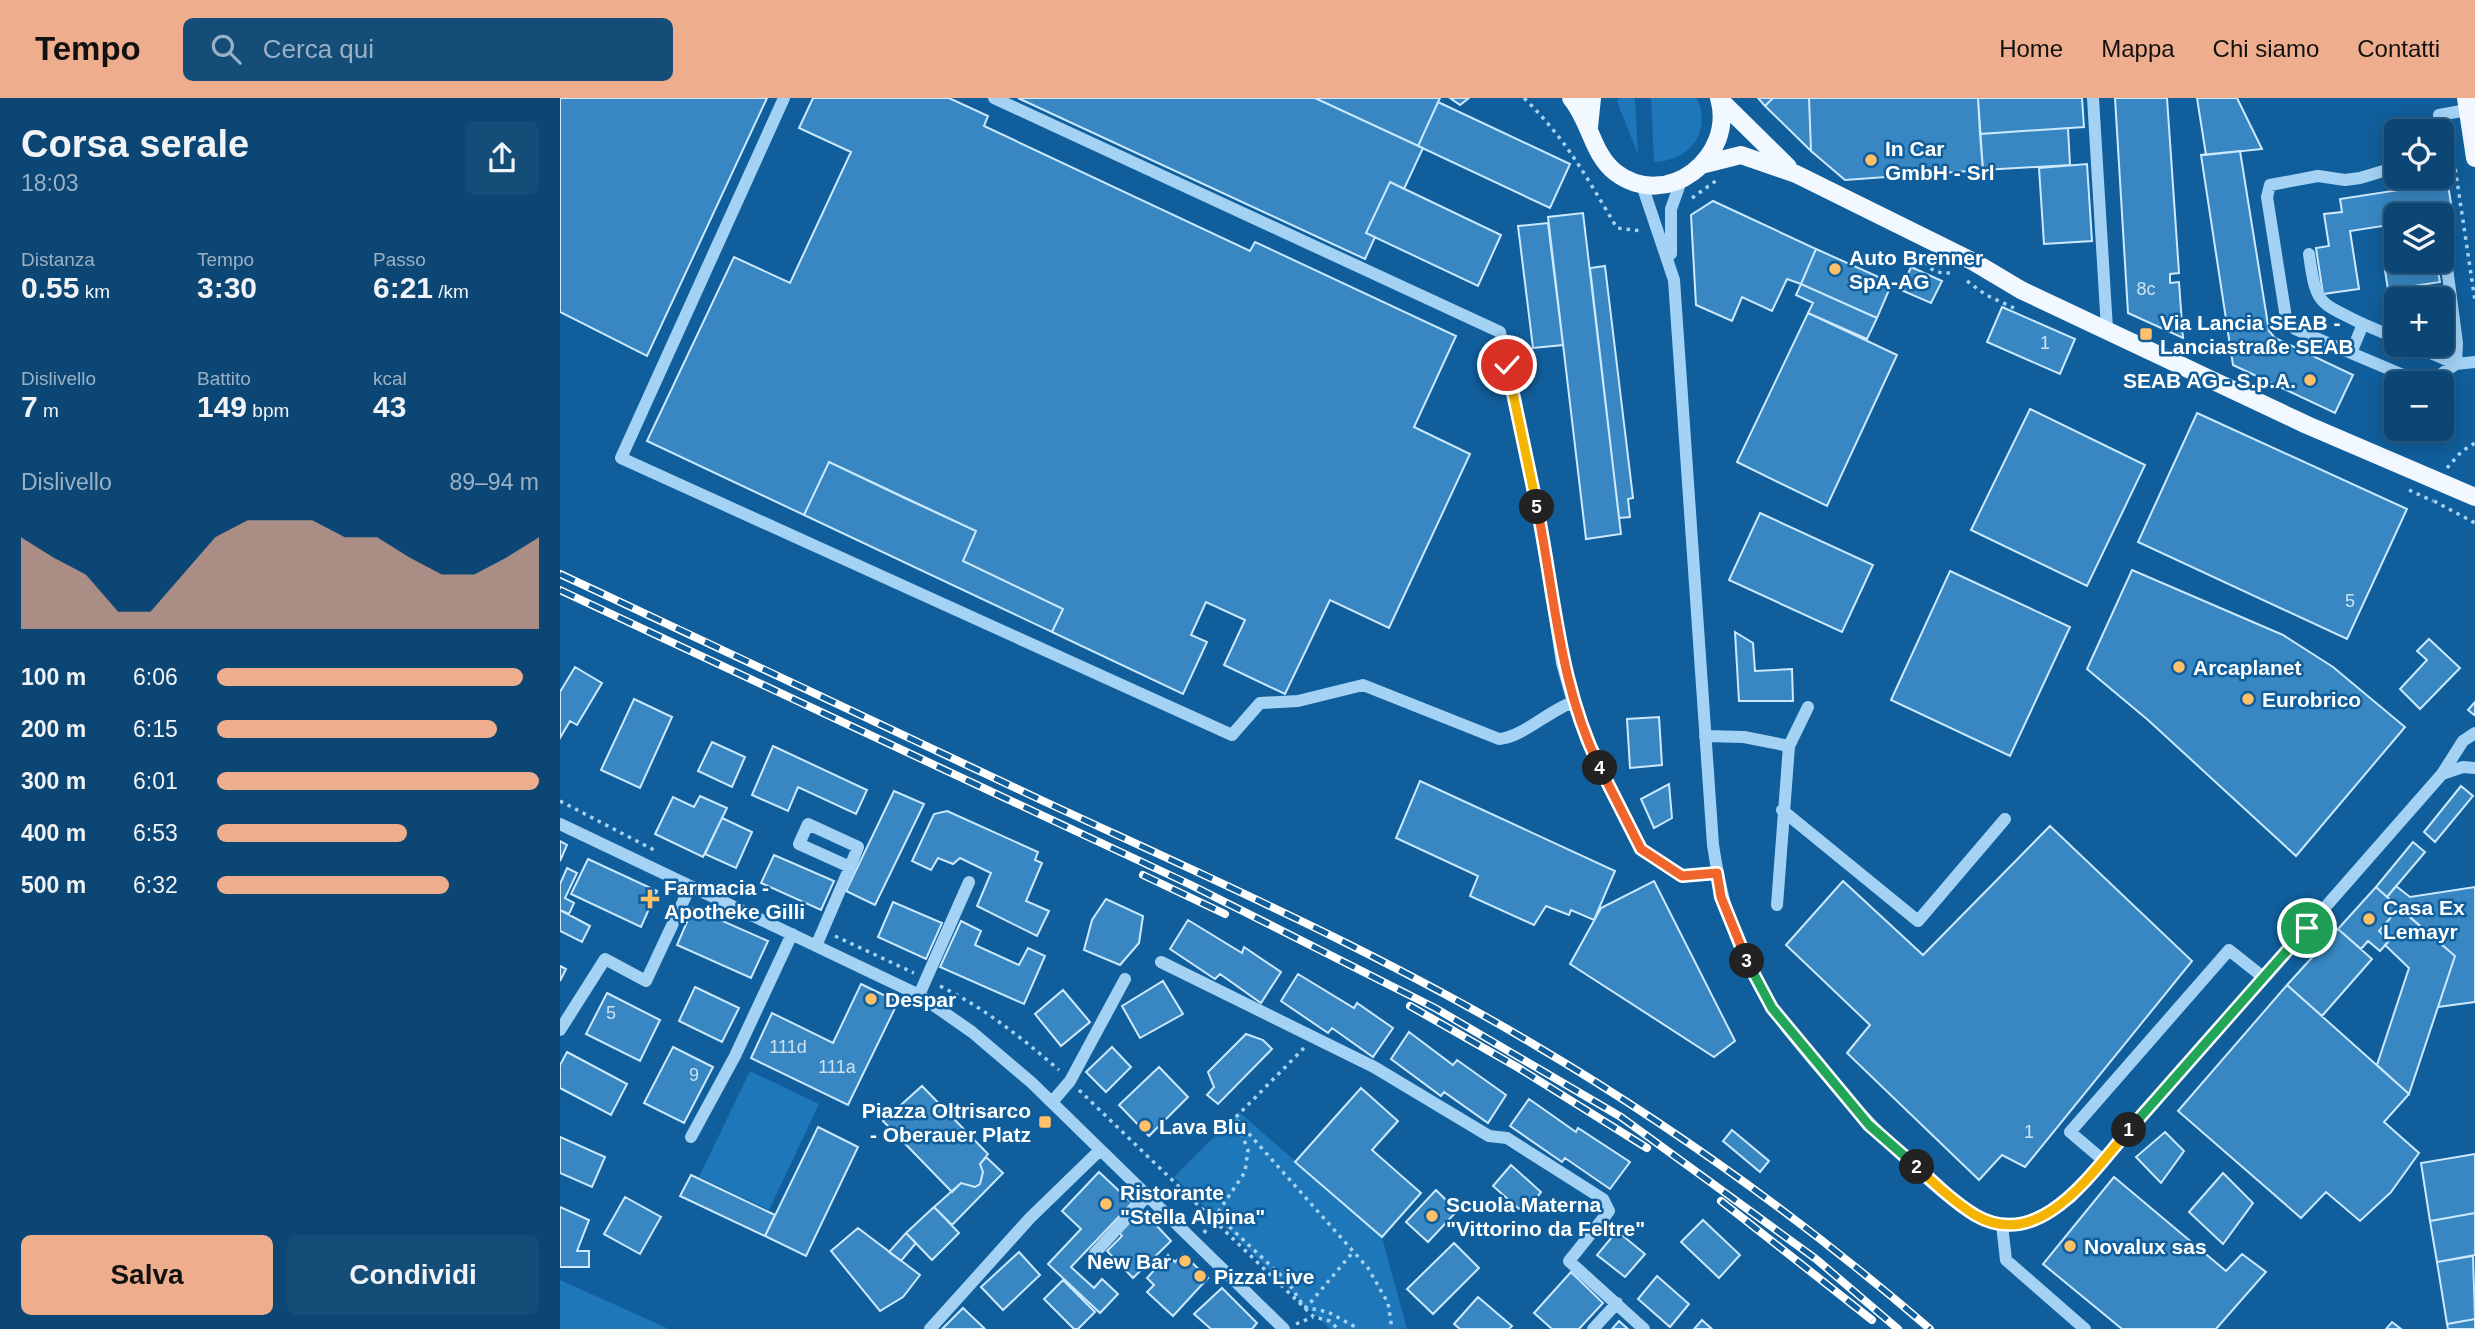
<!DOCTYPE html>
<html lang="it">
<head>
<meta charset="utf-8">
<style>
	body { margin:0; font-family:Helvetica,sans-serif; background:#154d79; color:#f1f3f6; height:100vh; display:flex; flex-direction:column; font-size:26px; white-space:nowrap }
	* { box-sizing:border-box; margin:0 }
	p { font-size:23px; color:#9ab1c5 }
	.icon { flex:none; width:38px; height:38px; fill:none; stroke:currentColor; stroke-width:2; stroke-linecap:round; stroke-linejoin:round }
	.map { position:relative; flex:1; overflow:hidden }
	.sheet { display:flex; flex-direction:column; background:#0c4674; width:560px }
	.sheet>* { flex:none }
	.tools { position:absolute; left:1824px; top:21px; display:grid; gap:14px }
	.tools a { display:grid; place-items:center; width:70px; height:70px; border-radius:10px; background:#0c4674; box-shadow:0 4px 18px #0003,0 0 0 2px #2c5e86; font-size:35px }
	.pin { position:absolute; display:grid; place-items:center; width:60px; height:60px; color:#fff; margin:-30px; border:4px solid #fff; border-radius:50%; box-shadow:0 2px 7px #0007 }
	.km { position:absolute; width:35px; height:35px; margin:-18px; border-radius:50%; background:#222; color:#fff; font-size:19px; line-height:35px; text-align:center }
	.round { display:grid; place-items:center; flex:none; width:74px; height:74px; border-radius:10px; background:#154d79 }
	.head { display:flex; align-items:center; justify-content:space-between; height:119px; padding:0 21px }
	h1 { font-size:38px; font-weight:600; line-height:52px }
	.metrics { display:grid; grid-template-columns:repeat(3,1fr); gap:10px; height:119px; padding:7px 21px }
	.metrics div { display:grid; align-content:center }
	.metrics b { font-size:30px; font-weight:600 }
	.metrics small { font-size:19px; font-weight:400 }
	.metrics p { font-size:19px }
	.chart { height:196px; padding:14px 21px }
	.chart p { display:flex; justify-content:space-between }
	.chart svg { width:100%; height:126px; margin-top:7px; fill:#eead8d; opacity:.7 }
	.button { display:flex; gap:14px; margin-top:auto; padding:14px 21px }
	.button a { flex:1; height:80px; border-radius:10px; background:#eead8d; color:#111; font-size:28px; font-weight:600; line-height:80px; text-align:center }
	.button a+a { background:#154d79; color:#f1f3f6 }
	ul { padding:0 21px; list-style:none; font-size:23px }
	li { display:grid; grid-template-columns:112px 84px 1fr; align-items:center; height:52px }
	li i { height:18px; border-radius:9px; background:#eead8d }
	header { display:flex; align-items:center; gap:42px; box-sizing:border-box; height:98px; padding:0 35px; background:#eead8d; color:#111 }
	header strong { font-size:33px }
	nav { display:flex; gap:38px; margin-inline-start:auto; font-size:24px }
	.search { width:490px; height:63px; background:#154d79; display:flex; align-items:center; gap:18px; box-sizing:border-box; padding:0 24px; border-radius:10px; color:#9ab1c5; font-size:26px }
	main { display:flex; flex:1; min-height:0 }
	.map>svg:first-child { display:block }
	.green { fill:#1e77b9 }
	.building { fill:#3887c2; stroke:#cce9fe; stroke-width:2 }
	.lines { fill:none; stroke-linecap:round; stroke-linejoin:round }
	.path { stroke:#a3d2f5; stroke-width:3.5; stroke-dasharray:3.5 5; stroke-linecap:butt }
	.minor { stroke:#a3d2f5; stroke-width:12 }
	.major { stroke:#f1f8ff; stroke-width:18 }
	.rail-casing { stroke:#fff; stroke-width:8 }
	.rail { stroke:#105e9b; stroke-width:5; stroke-dasharray:16; stroke-linecap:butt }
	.split-1-casing { stroke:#fff; stroke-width:14 }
	.split-2-casing { stroke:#fff; stroke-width:14 }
	.split-3-casing { stroke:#fff; stroke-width:14 }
	.split-4-casing { stroke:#fff; stroke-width:14 }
	.split-5-casing { stroke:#fff; stroke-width:14 }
	.split-6-casing { stroke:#fff; stroke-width:14 }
	.split-1 { stroke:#22a559; stroke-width:9 }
	.split-2 { stroke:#f5b400; stroke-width:9 }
	.split-3 { stroke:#22a559; stroke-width:9 }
	.split-4 { stroke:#f0652b; stroke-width:9 }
	.split-5 { stroke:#f0652b; stroke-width:9 }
	.split-6 { stroke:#f5b400; stroke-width:9 }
	.poi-dot { fill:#ffc067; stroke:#105e9b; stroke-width:2.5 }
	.labels { text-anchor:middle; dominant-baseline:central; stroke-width:5; stroke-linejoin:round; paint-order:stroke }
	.number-label { font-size:18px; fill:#cde1f0 }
	.poi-label { font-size:21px; font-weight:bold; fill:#fff; stroke:#105e9b; text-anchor:start }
</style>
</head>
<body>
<header>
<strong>Tempo</strong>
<div class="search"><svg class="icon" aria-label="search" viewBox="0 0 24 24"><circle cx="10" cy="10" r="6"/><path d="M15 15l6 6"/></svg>Cerca qui</div>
<nav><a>Home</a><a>Mappa</a><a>Chi siamo</a><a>Contatti</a></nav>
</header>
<main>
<section class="sheet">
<div class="head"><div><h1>Corsa serale</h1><p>18:03</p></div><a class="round"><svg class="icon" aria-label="share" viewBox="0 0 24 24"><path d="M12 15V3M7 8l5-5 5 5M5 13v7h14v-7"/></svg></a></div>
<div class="metrics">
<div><p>Distanza</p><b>0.55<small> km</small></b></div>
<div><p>Tempo</p><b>3:30</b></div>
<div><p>Passo</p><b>6:21<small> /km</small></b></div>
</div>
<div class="metrics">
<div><p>Dislivello</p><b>7<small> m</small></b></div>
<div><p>Battito</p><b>149<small> bpm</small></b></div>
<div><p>kcal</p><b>43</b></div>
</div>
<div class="chart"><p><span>Dislivello</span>89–94 m</p>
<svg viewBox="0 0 160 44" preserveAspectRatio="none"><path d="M0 44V12L10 19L20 25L30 38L40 38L50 25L60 12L70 6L80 6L90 6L100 12L110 12L120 19L130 25L140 25L150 19L160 12V44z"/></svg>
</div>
<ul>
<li><b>100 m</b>6:06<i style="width:95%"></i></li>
<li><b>200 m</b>6:15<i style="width:87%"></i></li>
<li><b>300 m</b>6:01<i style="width:100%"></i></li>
<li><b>400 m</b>6:53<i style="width:59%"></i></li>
<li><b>500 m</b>6:32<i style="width:72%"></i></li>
</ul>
<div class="button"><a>Salva</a><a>Condividi</a></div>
</section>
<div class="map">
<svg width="1915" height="1231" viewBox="0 0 1915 1231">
	<rect width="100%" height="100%" fill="#105e9b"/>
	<!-- green -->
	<path class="green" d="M1059,0H1075L1078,56L1057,4Z
		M1091,0H1137C1152,34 1130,63 1094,64Z
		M190,973L259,1006L209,1112L139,1079Z
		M679,1014L822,1139L847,1231H770L746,1208L744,1209L737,1199L614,1079Z
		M0,1182L109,1231H0Z"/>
	<!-- building -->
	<path class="building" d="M0,0H207L87,258L0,214Z
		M253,0H389L428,18L424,28L690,153L695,144L896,238L854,329L910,356L829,530L770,502L725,596L664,567L685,522L646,504L631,537L647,544L623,596L492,534L503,511L403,463L416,433L351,403L269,364L244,417L87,343L174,159L230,185L291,54L239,30Z
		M458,0H755L863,50L844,91L830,84L806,135L815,139L805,161Z
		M755,0H880L858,48Z
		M890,0H909L900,7Z
		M1198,0H1213L1205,8Z
		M1213,0H1249L1251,53L1205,8Z
		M1249,0H1418L1423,72L1285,82L1251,53Z
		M1418,0H1522L1524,29L1420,36Z
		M1555,0H1607L1619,175L1610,176V185L1619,184L1623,240L1568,215Z
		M1637,0H1677L1702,51L1646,57Z
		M878,4L1010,66L990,110L858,48Z
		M1508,30L1510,67L1423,72L1420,36Z
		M1881,43L1893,118L1836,117V126L1790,133L1799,191L1763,196L1756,150L1769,148L1764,116L1782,114L1780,101L1852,90L1851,79H1881Z
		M1680,53L1709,233L1715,240L1793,277L1775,315L1673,267L1641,57Z
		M1527,66L1532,143L1484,146L1479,70Z
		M830,84L941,137L918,188L806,135Z
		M1153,103L1256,151L1241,186L1227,181L1212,213L1182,199L1172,223L1136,207L1131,117Z
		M1023,115L1061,436L1026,441L988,119Z
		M988,125L1003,247L973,250L958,128Z
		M1256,151L1332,185L1317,220L1241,186Z
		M1836,157V163H1876L1880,184L1828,192L1823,159Z
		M1045,168L1073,400L1068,401L1070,419L1059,420L1030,170Z
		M1351,169L1382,183L1371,205L1341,192Z
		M1241,186L1317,220L1307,241L1248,215L1253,205L1236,197Z
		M1442,209L1515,241L1500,276L1427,244Z
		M1248,215L1337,257L1267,408L1177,364Z
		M1470,311L1585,367L1527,488L1411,432Z
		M1637,315L1847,411L1787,541L1578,444Z
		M269,364L416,433L403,463L503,511L492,534L244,417Z
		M1200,415L1313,467L1282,534L1169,482Z
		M1572,472L1723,537L1773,569L1845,629L1736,758L1588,622L1527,571Z
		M1390,473L1510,529L1450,658L1331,602Z
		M1175,534L1193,545L1195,573L1232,571L1233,603H1179Z
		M1869,541L1900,570L1860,611L1840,591L1867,562L1857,553Z
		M15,569L42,585L17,627L10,623L0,640V594Z
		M74,601L112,619L80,690L41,672Z
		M1915,604V615L1914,617L1908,612Z
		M1099,619L1102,667L1070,670L1067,621Z
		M152,644L185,659L172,689L138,673Z
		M213,648L307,692L296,716L238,689L228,713L192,697Z
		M860,683L1055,773L1034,822L1011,812L1009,817L986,808L974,827L910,798L918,778L836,740Z
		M1109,686L1112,720L1094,730L1081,701Z
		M1901,688L1913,698L1875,744L1864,734Z
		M334,693L364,706L315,807L286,793Z
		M140,698L167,710L143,759L95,736L113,699L134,709Z
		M387,713L478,754L475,762L482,765L466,803L489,813L477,838L417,808L431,775L400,760L393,766L378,760L371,772L352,763L374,716Z
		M162,720L192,734L176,770L145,756Z
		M1490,728L1632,863L1465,1069L1442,1057L1419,1082L1287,955L1310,927L1226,847L1283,783L1363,857Z
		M0,743L7,747L0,763Z
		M1853,744L1865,754L1827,799L1816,789Z
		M214,757L274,783L261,812L201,785Z
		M28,761L97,793L81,829L11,796Z
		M7,770L17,775L5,800L14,805L9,816L0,812V786Z
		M1094,783L1175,943L1154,959L1010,866L1041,810Z
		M1836,788L1850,799L1915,789V904L1878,909L1895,858L1827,799Z
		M1816,789L1839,810L1819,833L1829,843L1820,853L1808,843L1801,851L1778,831Z
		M546,801L583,818L579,845L560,867L524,852L532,822Z
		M333,804L382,825L366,861L318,839Z
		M133,810L208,843L191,880L117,847Z
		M1839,810L1895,858L1849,996L1817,967L1849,870L1825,847L1829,843L1819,833Z
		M0,812L30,828L22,844L0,833Z
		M628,822L682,855L684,849L721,874L701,905L660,876L655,881L610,851Z
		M401,823L421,833L415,847L459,867L468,850L485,858L464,906L380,869Z
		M1778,831L1812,861L1762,918L1727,887Z
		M0,868L6,871L0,883Z
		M738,876L794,910L797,905L833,930L813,959L772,930L768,935L721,903Z
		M603,883L623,916L580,940L562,908Z
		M301,886L338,904L288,1007L191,960L212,915L273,945Z
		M1727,887L1849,996L1824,1024L1859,1055L1831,1094L1800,1123L1766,1094L1741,1120L1618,1013Z
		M135,889L179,910L162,944L119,923Z
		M503,892L530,924L501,948L475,916Z
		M47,895L100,922L80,963L26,936Z
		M849,934L893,967L897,962L946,997L928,1025L884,994L881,998L831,961Z
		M686,936L703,942L712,951L658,1006L647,997L654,989L648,974Z
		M113,949L153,969L124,1025L84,1005Z
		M552,949L571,969L546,994L526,974Z
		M7,954L67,986L51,1017L0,990V967Z
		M599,969L628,999L589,1038L559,1007Z
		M362,988L428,1056L420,1066L423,1074L420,1086L415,1089L401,1085L392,1094L323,1023Z
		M801,990L838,1023L812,1052L861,1095L822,1139L735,1064Z
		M969,1001L1016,1034L1018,1030L1070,1064L1050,1091L1005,1060L1002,1064L950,1028Z
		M258,1029L298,1049L246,1158L205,1138Z
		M1172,1032L1209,1063L1200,1074L1163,1043Z
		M1605,1034L1624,1053L1601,1085L1576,1059Z
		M0,1039L45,1059L32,1089L0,1075Z
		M1915,1056V1115L1870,1123L1861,1065Z
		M426,1059L443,1075L392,1127L374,1109L401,1085L415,1089L420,1086L423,1074L420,1066Z
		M951,1067L981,1094L971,1107L967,1104L959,1111L933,1088Z
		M539,1074L572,1105L511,1169L534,1190L542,1181L558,1196L540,1215L488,1166L521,1131L502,1113Z
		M1663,1075L1693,1105L1663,1146L1629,1114Z
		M131,1077L215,1117L205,1138L120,1098Z
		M1554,1079L1666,1173L1682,1156L1706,1174L1656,1231H1562L1483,1166Z
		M876,1092L897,1113L868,1144L846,1124Z
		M65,1099L101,1119L80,1156L44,1136Z
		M0,1109L29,1122L17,1153H29V1169H0Z
		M374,1109L399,1135L372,1162L346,1135Z
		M582,1112L611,1143L573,1180L547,1153L562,1138L559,1134Z
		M1915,1115V1157L1877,1164L1870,1123Z
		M1143,1122L1180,1157L1159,1180L1121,1144Z
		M298,1130L360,1177L343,1199L320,1213L271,1153Z
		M1057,1133L1085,1156L1065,1179L1037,1157Z
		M346,1135L356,1145L341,1163L329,1154Z
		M894,1145L919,1170L873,1216L847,1191Z
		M459,1154L480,1177L443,1212L421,1189Z
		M623,1156L648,1180L613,1218L587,1194L594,1187L587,1180L608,1157L615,1164Z
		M1913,1158L1915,1221L1887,1226L1877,1164Z
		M1011,1174L1043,1205L1019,1231H992L974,1215Z
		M1097,1178L1129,1206L1110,1229L1078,1201Z
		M503,1182L535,1214L518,1231H514L484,1201Z
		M662,1190L697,1225L692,1231H651L634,1216Z
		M918,1199L952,1228L949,1231H900L894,1226Z
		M403,1210L425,1231H382Z
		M1915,1221V1231H1888L1887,1226Z
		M1142,1222L1152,1231H1134Z
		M1059,1223L1068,1231H1052Z
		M1832,1224L1841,1231H1826Z"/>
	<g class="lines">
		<!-- path -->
		<path class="path" d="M964,0C1007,42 1027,80 1057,130L1082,133
			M1889,29L1915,203
			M1132,100L1157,82
			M1360,157C1373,175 1374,175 1394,175
			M1407,183L1426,197L1454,210
			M1887,370L1902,353L1915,345
			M1849,392L1873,403
			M1874,403L1915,425
			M0,703L94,752
			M275,838L354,875
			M380,888C424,910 461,939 499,972
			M744,950L675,1020L808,1170L828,1205L832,1231
			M519,992L754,1219L770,1223L778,1231
			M657,1117L728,1184L744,1209L768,1214L799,1231
			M644,1135L685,1074L688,1052L676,1022
			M745,1211L793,1154
			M736,1226L753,1219"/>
		<!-- minor -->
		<path class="minor" d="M224,0L61,360L672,637L700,605L738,603L803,587L939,641C961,640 990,612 1013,604L1027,643L1081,751L1122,778L1157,775
			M434,0L940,234L982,433L1002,565L1013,604
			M1533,0L1547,231
			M1879,17L1907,12
			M1082,87L1114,182L1153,747C1159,786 1167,823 1185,859C1193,876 1202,895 1213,911C1245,957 1390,1126 1444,1127C1471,1128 1489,1114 1511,1099L1882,676L1903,643L1915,635
			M1111,156V111L1121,83
			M1749,156C1756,207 1758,204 1803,226
			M1836,240L1803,226L1791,255L1862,285
			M1852,247L1896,266L1915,264
			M1791,255L1735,231L1726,220L1707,99L1710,87L1758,78L1785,82L1800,80L1830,71
			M1868,285L1896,266L1897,245L1886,162
			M1145,638L1184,639L1229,648
			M1882,676L1903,669L1915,670
			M1222,712L1358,823L1445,721
			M0,726L359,897L412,934L472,985L724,1231
			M248,726L298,749L290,769L239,746Z
			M1217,807L1229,648L1248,609
			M256,848L290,769
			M601,864L814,969L929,1038L947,1040L1043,1101L1049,1113L1009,1163L1084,1231
			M359,897L409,784
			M0,932L45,861L86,883L130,789
			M492,1004L510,983L565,881
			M131,1039L175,958L232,836
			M1543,1062L1510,1034L1669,852L1703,879
			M1442,1127L1446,1162L1525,1231
			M535,1155L587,1098
			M370,1231L470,1120L540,1052
			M1033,1231L1057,1205"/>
		<!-- major -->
		<path class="major" d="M1011,0C1030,22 1032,56 1055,74C1107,114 1176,59 1159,0
			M1906,0L1915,60
			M1160,2L1228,69
			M1029,29L1032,0
			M1145,66L1181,57L1236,76L1414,164L1461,192L1747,327L1915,399"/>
		<!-- rail casing -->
		<g class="rail-casing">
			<path id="rail" d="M0,476C160,550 319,626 479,701C645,778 815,852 973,946C1114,1029 1247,1125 1370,1231
				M0,492L631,787L875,910L1061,1019L1256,1161L1338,1231
				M583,777L665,816
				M850,908L957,969L1087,1050
				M1161,1103L1312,1222"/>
		</g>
		<!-- rail -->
		<use href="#rail" class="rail"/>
	</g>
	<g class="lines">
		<!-- split-1 casing -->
		<g class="split-1-casing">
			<path id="split-1" d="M1569,1032L1747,830"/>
		</g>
		<!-- split-2 casing -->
		<g class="split-2-casing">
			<path id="split-2" d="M1357,1069C1375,1086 1394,1104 1415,1117C1480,1155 1532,1074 1569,1032"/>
		</g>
		<!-- split-3 casing -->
		<g class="split-3-casing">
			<path id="split-3" d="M1187,863L1212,910L1309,1027L1357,1069"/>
		</g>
		<!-- split-4 casing -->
		<g class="split-4-casing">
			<path id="split-4" d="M1040,670L1081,751L1122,778L1157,775L1161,799L1187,863"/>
		</g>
		<!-- split-5 casing -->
		<g class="split-5-casing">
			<path id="split-5" d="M977,409C995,498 999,587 1040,670"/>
		</g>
		<!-- split-6 casing -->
		<g class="split-6-casing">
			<path id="split-6" d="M947,267L977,409"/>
		</g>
		<!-- split-1 -->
		<use href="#split-1" class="split-1"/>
		<!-- split-2 -->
		<use href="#split-2" class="split-2"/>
		<!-- split-3 -->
		<use href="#split-3" class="split-3"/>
		<!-- split-4 -->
		<use href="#split-4" class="split-4"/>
		<!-- split-5 -->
		<use href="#split-5" class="split-5"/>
		<!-- split-6 -->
		<use href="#split-6" class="split-6"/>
	</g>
	<!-- markers -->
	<g class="poi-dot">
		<circle cx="1311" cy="62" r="7"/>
		<circle cx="1275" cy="171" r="7"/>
		<rect x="1579" y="229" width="14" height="14" rx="3.5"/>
		<circle cx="1750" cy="282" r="7"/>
		<circle cx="1619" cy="569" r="7"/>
		<circle cx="1688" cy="601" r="7"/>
		<path d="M86.5 790.5h7v7h7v7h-7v7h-7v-7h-7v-7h7z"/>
		<circle cx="1809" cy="821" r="7"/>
		<circle cx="311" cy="901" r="7"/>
		<rect x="478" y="1017" width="14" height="14" rx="3.5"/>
		<circle cx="585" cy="1028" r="7"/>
		<circle cx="546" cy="1106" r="7"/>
		<circle cx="872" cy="1118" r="7"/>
		<circle cx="1510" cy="1148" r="7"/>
		<circle cx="625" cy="1163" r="7"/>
		<circle cx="640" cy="1178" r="7"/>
	</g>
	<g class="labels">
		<!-- number labels -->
		<g class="number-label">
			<text x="1586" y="191">8c</text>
			<text x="1485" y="245">1</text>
			<text x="1790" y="503">5</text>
			<text x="51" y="915">5</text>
			<text x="228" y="949">111d</text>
			<text x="277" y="969">111a</text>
			<text x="134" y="977">9</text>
			<text x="1469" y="1034">1</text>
		</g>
		<!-- poi labels -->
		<g class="poi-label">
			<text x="1325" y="50">In Car<tspan x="1325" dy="24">GmbH - Srl</tspan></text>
			<text x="1289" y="159">Auto Brenner<tspan x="1289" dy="24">SpA-AG</tspan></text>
			<text x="1600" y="224">Via Lancia SEAB -<tspan x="1600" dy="24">Lanciastraße SEAB</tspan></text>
			<text x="1736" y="282" text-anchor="end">SEAB AG - S.p.A.</text>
			<text x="1633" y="569">Arcaplanet</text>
			<text x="1702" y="601">Eurobrico</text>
			<text x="104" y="789">Farmacia -<tspan x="104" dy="24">Apotheke Gilli</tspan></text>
			<text x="1823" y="809">Casa Ex<tspan x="1823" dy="24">Lemayr</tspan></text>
			<text x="325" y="901">Despar</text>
			<text x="471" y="1012" text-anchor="end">Piazza Oltrisarco<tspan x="471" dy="24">- Oberauer Platz</tspan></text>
			<text x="599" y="1028">Lava Blu</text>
			<text x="560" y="1094">Ristorante<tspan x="560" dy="24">"Stella Alpina"</tspan></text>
			<text x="886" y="1106">Scuola Materna<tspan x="886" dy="24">"Vittorino da Feltre"</tspan></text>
			<text x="1524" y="1148">Novalux sas</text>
			<text x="611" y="1163" text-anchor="end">New Bar</text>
			<text x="654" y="1178">Pizza Live</text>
		</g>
	</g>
</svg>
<div class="tools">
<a><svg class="icon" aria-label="locate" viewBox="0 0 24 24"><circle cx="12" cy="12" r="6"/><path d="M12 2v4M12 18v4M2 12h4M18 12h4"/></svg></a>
<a><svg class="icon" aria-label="layers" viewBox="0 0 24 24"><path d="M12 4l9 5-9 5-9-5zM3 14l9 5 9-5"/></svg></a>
<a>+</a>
<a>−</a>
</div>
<div class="pin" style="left:1747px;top:830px;background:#1e9e55"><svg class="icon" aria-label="arrive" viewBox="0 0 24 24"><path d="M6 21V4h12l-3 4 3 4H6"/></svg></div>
<div class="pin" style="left:947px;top:267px;background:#d93025"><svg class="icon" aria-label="check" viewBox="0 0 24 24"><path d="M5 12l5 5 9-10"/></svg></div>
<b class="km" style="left:1569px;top:1032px">1</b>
<b class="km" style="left:1357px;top:1069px">2</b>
<b class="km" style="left:1187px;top:863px">3</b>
<b class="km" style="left:1040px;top:670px">4</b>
<b class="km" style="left:977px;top:409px">5</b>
</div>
</main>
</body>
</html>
